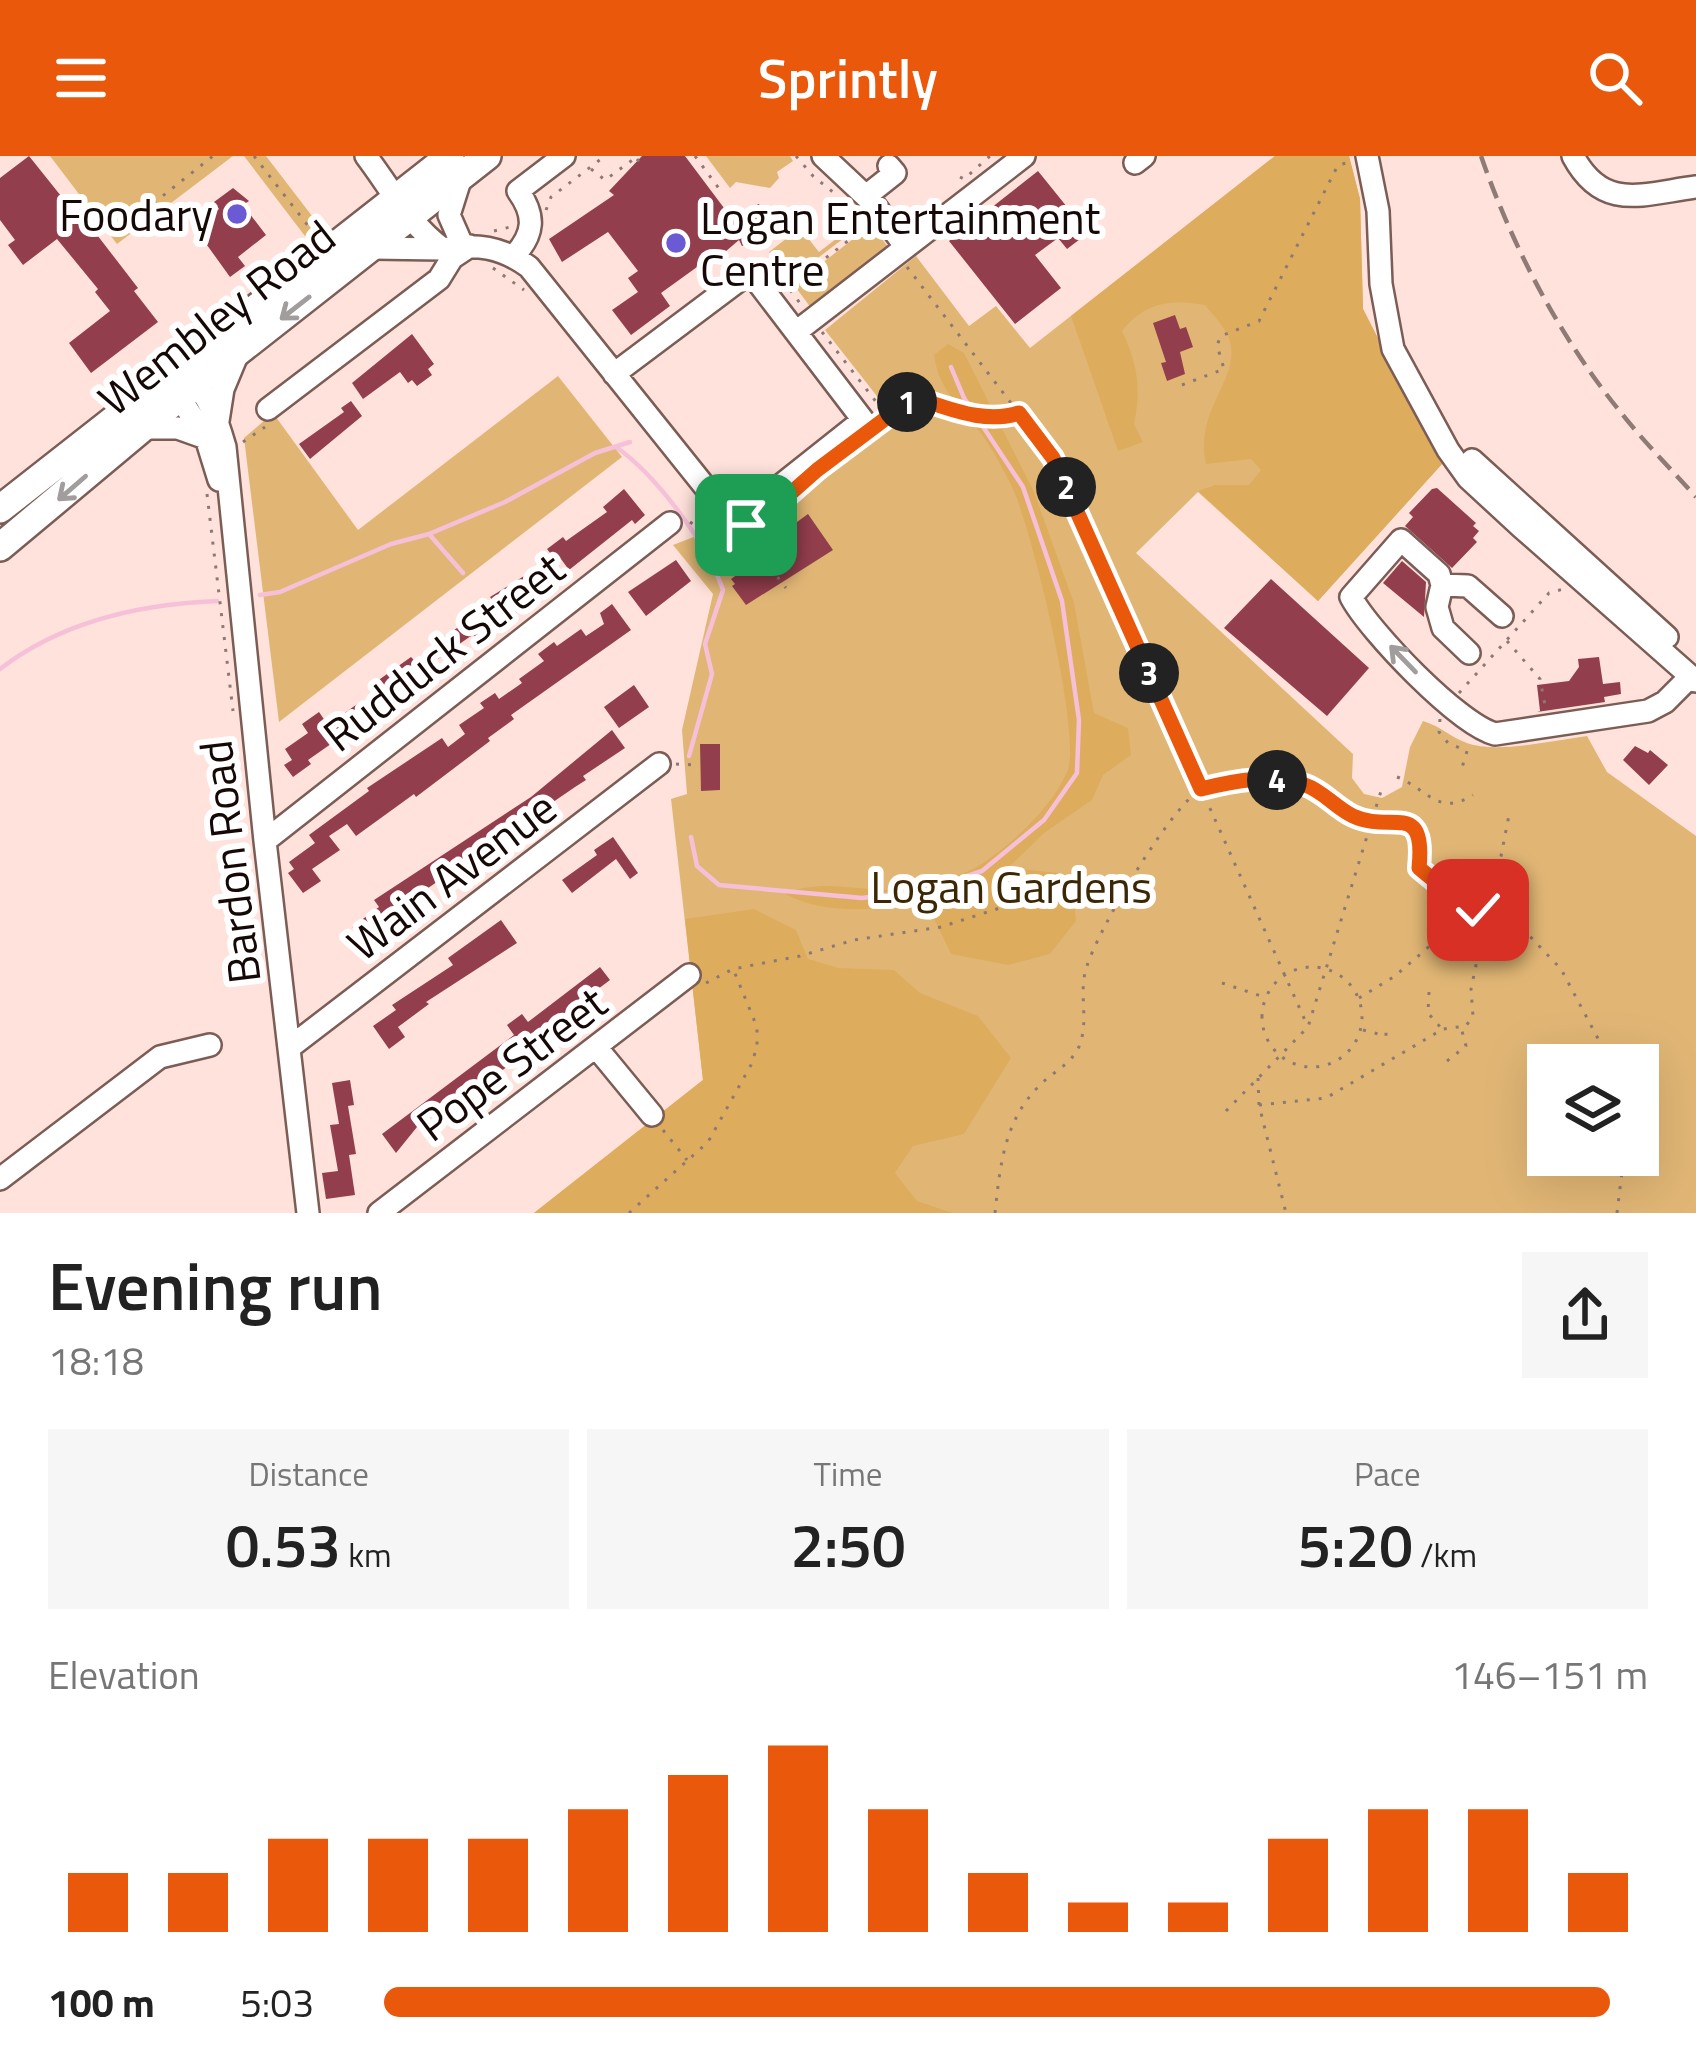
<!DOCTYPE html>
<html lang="en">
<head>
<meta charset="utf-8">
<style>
	body { margin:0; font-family:"Titillium Web",sans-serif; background:#f6f6f6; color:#222; height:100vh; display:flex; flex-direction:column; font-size:45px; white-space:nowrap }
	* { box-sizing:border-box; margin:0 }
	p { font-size:39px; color:#767676 }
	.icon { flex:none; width:66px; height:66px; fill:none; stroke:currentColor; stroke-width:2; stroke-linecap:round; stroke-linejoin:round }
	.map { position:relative; height:1057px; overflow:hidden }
	.side { display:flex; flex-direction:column; background:#fff; flex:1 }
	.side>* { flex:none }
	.buttons { position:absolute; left:1527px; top:888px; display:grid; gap:24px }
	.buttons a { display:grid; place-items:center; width:132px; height:132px; border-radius:0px; background:#fff; box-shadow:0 12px 48px #0002; font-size:60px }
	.pin { position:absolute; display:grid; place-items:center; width:102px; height:102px; color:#fff; margin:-51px; border-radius:24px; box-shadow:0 6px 18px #0006 }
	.km { position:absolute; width:60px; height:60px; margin:-30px; border-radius:50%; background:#222; color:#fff; font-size:33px; line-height:60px; text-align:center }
	.round { display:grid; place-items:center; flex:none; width:126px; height:126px; border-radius:0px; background:#f6f6f6 }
	.headline { display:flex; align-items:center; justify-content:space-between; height:204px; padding:0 48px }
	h1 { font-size:66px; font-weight:600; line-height:90px }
	.stats { display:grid; grid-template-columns:repeat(3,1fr); gap:18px; height:204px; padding:12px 48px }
	.stats div { display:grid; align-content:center; border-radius:0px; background:#f6f6f6; text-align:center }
	.stats b { font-size:60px; font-weight:600 }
	.stats small { font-size:33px; font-weight:400 }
	.stats p { font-size:33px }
	.chart { height:336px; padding:24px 48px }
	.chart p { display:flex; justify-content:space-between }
	.chart svg { width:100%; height:216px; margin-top:12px; stroke:#ea580c; stroke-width:6 }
	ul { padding:0 48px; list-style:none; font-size:39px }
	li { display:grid; grid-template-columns:192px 144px 1fr; align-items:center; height:90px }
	li i { height:30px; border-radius:15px; background:#ea580c }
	header { display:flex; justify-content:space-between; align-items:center; height:156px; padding:0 48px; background:#ea580c; color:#fff; font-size:54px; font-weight:600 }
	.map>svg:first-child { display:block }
	.green { fill:#e1b675; fill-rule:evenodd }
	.forest { fill:#deac5d }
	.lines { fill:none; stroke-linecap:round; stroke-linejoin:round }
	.stream { stroke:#f6c0d8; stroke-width:4.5 }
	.building { fill:#923e4d }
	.minor-casing { stroke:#7c5d56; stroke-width:26 }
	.major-casing { stroke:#7c5d56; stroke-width:32 }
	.path { stroke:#8d7974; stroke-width:3; stroke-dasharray:3 9; stroke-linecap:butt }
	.minor { stroke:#fff; stroke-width:21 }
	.major { stroke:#fff; stroke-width:27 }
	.rail { stroke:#8f7b76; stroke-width:4.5; stroke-dasharray:18 9; stroke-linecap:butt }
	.oneway { stroke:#a19d9c }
	.route-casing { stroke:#fff; stroke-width:24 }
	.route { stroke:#ea580c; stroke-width:15 }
	.poi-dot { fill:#6a5bd5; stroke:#fff; stroke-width:4.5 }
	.labels { text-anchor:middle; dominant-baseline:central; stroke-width:12; stroke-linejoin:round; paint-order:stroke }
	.poi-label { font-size:45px; fill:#140907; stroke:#fff; text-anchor:end }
	.street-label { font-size:45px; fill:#140907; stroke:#fff }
	.park-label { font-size:45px; fill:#3b2703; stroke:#fff }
</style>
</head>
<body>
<header><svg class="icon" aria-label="menu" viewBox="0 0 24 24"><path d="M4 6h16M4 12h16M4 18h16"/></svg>Sprintly<svg class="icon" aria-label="search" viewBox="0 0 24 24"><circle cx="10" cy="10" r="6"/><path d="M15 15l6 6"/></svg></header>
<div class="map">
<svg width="1696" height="1057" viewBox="0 0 1696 1057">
	<rect width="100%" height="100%" fill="#ffe2db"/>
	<!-- green -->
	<path class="green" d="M50,0H233L117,88Z
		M244,0H266L322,73L308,84Z
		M706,0H790L793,5L777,16L779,22L770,32L736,26L730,32Z
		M1275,0H1349L1360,43L1363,153L1442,308L1318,445L1198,336L1136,397L1353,598L1352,622L1364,638L1382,642L1402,631L1410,591L1423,565C1440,570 1452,582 1467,587C1496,598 1556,584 1587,580L1607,616L1696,680V1057H534L703,924L671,643L687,638L682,574L713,438L673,389L740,363L887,253L825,174L916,100L969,170L996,150L1030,192ZM1548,909H1638V999H1548Z
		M862,63L864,67L790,123L769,96L800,72L819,96Z
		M871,69L889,92L811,152L794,129Z
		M558,220L622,301L279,566L244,282L273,257L358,374Z"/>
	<!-- forest -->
	<path class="forest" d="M1275,0H1349L1360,43L1363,153L1442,308L1318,445L1198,335L1215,329H1249L1261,314L1251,303L1206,308C1193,251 1245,221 1228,180C1223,169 1212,158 1205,149C1171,143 1145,146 1122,175C1137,207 1142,232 1134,268L1143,286L1118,295L1071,160Z
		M948,188L964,197L1034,336L1074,447L1094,557L1128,572L1131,599L1103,619L1092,644L1044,677L1008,712L1059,717L1072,730L1076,765L1050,798L1008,809L951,798L927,748C879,752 829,761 785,738C822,721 861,737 901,733C927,731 958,722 980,709C1012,688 1051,652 1067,616C1083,580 1031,371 1012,331C1004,315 995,298 985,283C965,253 939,238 934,199Z
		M754,753L796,774L808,803L839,812L894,814L920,837L978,860L1011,902L964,978L913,990L895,1017L917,1045L953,1057H534L703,924L685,763Z"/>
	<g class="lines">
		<!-- stream -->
		<path class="stream" d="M616,291C656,319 707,387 723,434L705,488L712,518L689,600
			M429,378L463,417
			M260,439L280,436L391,388L429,378L505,346L595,297L630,286
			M0,513C61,466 141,448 217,445
			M691,681L697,710L719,729L862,742L926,734L982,715L1044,664L1077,617L1079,564L1062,445L1023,331L964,242L951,211"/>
	</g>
	<!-- building -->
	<path class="building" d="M29,0L65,45L73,39L88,59L84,62L138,132L134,135L158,166L91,217L69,187L110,155L95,136L98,133L57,83L23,109L8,89L15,84L0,64V22Z
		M642,0H685L730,60L759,48L771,79L742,90L739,84L718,102L715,98L661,137L670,150L631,179L612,154L638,136L628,122L638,115L608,76L562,106L549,83L614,39L609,35Z
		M1038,15L1088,77L1067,93L1058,82L1035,99L1061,132L1015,168L949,85Z
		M233,32L249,45L243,49L266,79L238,101L245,110L230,121L194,71L219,53L214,46Z
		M1175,159L1180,173L1186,171L1193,191L1180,196L1185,218L1167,225L1161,207L1166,206L1153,167Z
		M412,178L434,208L428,213L432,219L417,230L412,224L408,227L400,216L363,243L352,227Z
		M351,245L362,260L310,303L299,288L344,256L341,252Z
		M1437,332L1476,367L1473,370L1479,375L1473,382L1477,386L1452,412L1405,370L1413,361L1409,357L1432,333Z
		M624,333L645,359L635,368L632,364L569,414L561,403L557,406L547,393L563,381L566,385L607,356L603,351Z
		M808,358L833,394L746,449L732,430L735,428L731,423L766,398L761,392L786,374L782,368L793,360L797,366Z
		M676,404L691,425L646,460L628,436Z
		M1402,405L1426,426L1424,461L1383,427Z
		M537,412L544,422L517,441L525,452L507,464L503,458L476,482L473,479L468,482L438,503L430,491L494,446L490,441Z
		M1271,423L1369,512L1327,560L1224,472Z
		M612,448L631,474L511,559L514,563L488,582L490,585L416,641L414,638L356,680L347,668L329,680L340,694L312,713L321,725L303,737L288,717L294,713L289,706L315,687L309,679L369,635L367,632L442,582L448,591L465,578L459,569L484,552L480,547L495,537L499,543L522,527L519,523L544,505L538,498L554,486L557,490L581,473L586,480L604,468L600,457Z
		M411,501L430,521L389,549L373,528Z
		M1599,501L1603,528L1620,526L1621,538L1604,541L1605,546L1537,556L1540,555L1537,529L1569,525L1579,511L1578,503Z
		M634,529L649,551L619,572L604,551Z
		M360,546L372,563L361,571L357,564L336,579L338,583L308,604L311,608L293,621L284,609L292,604L285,593L308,577L302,568L319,556L328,569Z
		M612,574L625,592L583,620L586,624L575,631L415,741L417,744L400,756L408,767L396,775L388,764L361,783L352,771L379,751L374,744L531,641Z
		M700,588H720V634L701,635Z
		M1635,590L1648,597L1650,594L1668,609L1649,629L1623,604Z
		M613,681L638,717L630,723L616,703L572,737L562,724L597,699L594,694Z
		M501,764L517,787L426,846L429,848L398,871L405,881L389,893L373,870L396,854L392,849L453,809L448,802Z
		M600,811L610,824L590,839L596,847L586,854L580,846L557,863L563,872L494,920L491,916L470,932L417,971L396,997L382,978L514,879L507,869L522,858L528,866Z
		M350,924L354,949L348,950L356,998L349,999L355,1039L326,1043L322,1017L338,1015L330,969L339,968L332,927Z"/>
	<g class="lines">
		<!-- minor casing -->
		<g class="minor-casing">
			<path id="minor" d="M366,0C391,33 409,68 443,93C477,88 500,90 529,111L722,352L742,354L757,348L863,264L750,116L614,218
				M823,0L873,47L905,90
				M1367,0L1378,55L1381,128L1393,193L1448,294L1468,322L1520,370L1696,525
				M1573,0C1603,56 1642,38 1696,31
				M1135,7L1144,0
				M866,40L895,17L889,10
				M460,84L449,59L461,21
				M372,92L442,93
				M514,100C534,78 536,60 518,35L564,0
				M796,176L1024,0
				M187,223C209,235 218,267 225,291L265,685L308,1057
				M177,227L180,242L206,282L219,324
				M268,253L439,123L452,102L470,90
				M218,265L223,233L238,197
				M143,272H178L206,282
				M1472,304L1667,481
				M1442,429L1468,430L1502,460
				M1469,497L1443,472L1437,451L1442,429L1439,418L1401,384L1351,441C1369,475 1458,568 1495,578L1648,555L1665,546L1691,520
				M265,685L670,367
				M596,891L652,959
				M289,892L659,608
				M0,1023L160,901L210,889
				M379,1057L689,819"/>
		</g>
		<!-- major casing -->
		<g class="major-casing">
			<path id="major" d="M0,353L450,0
				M0,391L170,249L487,0"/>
		</g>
		<!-- path -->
		<path class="path" d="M254,0L316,80
			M695,0L723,38
			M796,0L813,20L838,40
			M637,3L644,12
			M591,13L605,24L638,0
			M960,21L964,23L990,0
			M546,54L551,41L605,0
			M494,75L514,70
			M116,77L213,0
			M769,105L802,150
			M907,111L1053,302L1308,871
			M493,112L524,134
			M788,131L866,71
			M822,176L884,256
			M1182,229L1224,213L1217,189L1221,180L1259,165L1338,9L1351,6
			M881,265L909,245L919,243C950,252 985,268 1018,258
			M243,286L265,271
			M207,338L233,555
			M690,366L722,388L730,387L743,371
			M747,370L758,396L786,432
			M1507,485L1540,523L1545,549
			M1459,537L1549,437L1567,432
			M1440,563L1439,576L1448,587L1467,595L1461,615
			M676,608L698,609
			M1397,621C1429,634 1438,661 1473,639
			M1262 861a50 50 0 1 1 100 0a50 50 0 1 1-100 0Z
			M706,827L733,813L800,800L854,784L941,771L1006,750L1084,736H1122
			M1222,827L1264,841
			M1429,836L1428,857L1441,872
			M1359,842L1395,820L1439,782L1458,781L1468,772
			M1363,874L1386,880V875
			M1447,905L1466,890L1462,875
			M1258,922L1259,949L1286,1057
			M1259,949L1326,942L1443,873L1466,870L1473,860L1471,833L1480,790L1470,771L1501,700L1509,659
			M1226,955L1308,871L1381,635
			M663,974L687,1004
			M629,1057L708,986L751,909L757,891V871L734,815
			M995,1057C1000,1010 1004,966 1038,931C1053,915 1075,907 1081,885C1088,861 1079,837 1086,813C1097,775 1166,659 1197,636C1221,618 1275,620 1304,628C1324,635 1338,655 1358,662C1397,675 1425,648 1419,712L1465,750L1523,773L1561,813L1612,909
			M1617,1057L1624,999"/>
		<!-- minor -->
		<use href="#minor" class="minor"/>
		<!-- major -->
		<use href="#major" class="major"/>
		<!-- rail -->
		<path class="rail" d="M1481,0C1513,92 1560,182 1622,258C1645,287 1671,313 1696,341"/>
	</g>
	<!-- one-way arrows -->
	<defs><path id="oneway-shaft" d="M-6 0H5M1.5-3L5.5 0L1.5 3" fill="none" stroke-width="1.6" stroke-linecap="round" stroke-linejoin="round" transform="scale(3)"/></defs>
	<g class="oneway">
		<use href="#oneway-shaft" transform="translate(295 152) rotate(142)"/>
		<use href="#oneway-shaft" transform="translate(72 332) rotate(139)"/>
		<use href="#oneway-shaft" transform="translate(1403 503) rotate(-134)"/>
	</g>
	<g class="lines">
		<!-- route casing -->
		<g class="route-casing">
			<path id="route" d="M746,369L766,359L817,314L909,245L919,243C951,253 985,268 1019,257L1053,302L1201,633C1233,625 1272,617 1305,629C1323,635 1336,652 1353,660C1391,678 1426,643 1419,712L1465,750L1478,754"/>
		</g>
		<!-- route -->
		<use href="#route" class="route"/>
	</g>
	<!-- markers -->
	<g class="poi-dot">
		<circle cx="237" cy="58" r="12"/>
		<circle cx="676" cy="87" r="12"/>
	</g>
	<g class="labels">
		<!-- poi labels -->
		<g class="poi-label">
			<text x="213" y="58">Foodary</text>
			<text x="700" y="61" text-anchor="start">Logan Entertainment<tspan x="700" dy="52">Centre</tspan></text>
		</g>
		<!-- street labels -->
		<g class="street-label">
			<text transform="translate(216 161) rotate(-38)">Wembley Road</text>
			<text transform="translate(443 495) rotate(-38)">Rudduck Street</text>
			<text transform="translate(229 706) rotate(-97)">Bardon Road</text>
			<text transform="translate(451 719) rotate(-37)">Wain Avenue</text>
			<text transform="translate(511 907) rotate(-37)">Pope Street</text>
		</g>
		<!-- park labels -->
		<g class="park-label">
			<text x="1011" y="730">Logan Gardens</text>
		</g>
	</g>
</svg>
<div class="buttons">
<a><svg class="icon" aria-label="layers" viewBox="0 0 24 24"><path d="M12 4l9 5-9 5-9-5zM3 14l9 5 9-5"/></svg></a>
</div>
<div class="pin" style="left:746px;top:369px;background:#1e9e55"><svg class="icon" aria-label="arrive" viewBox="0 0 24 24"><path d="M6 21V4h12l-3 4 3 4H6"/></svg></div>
<div class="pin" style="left:1478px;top:754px;background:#d93025"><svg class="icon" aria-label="check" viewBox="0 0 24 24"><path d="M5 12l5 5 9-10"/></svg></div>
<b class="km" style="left:907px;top:246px">1</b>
<b class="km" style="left:1066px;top:331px">2</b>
<b class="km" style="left:1149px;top:517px">3</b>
<b class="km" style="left:1277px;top:624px">4</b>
</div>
<section class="side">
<div class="headline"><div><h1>Evening run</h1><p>18:18</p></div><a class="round"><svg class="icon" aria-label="share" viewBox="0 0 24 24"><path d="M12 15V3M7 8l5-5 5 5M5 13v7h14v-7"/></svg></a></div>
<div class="stats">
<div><p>Distance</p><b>0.53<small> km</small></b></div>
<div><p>Time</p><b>2:50</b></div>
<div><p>Pace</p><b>5:20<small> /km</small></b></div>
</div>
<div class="chart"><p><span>Elevation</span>146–151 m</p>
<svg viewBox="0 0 160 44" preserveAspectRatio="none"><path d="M5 44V32M15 44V32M25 44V25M35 44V25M45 44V25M55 44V19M65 44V12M75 44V6M85 44V19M95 44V32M105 44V38M115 44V38M125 44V25M135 44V19M145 44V19M155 44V32"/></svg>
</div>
<ul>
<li><b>100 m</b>5:03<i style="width:97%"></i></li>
</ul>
</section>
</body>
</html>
